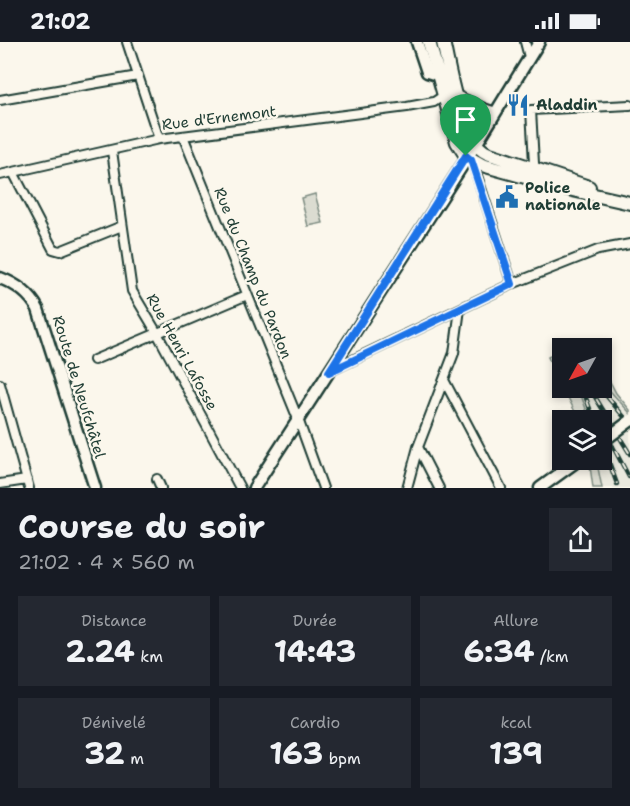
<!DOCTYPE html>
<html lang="fr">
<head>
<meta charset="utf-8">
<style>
	body { margin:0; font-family:"Shantell Sans",sans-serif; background:#242831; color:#f1f3f6; height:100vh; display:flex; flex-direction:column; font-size:22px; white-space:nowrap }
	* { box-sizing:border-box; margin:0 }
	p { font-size:20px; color:#9ea1a6 }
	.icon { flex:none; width:33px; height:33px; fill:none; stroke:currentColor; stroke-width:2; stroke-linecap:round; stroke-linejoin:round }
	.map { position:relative; height:446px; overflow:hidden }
	.side { display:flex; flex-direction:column; background:#171b24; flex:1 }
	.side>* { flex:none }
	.needle { width:39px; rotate:230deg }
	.buttons { position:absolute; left:552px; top:296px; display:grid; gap:12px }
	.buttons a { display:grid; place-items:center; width:60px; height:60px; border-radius:0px; background:#171b24; box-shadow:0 3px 9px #0003; font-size:30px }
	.pin { position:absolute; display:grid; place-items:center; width:51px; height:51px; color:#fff; margin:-62px -26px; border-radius:50% 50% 50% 0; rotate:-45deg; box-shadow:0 0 6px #0007 }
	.pin .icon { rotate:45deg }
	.round { display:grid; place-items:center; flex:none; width:63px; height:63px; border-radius:0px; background:#242831 }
	.head { display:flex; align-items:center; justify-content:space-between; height:102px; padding:0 18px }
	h1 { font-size:33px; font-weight:700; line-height:45px }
	.figures { display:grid; grid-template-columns:repeat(3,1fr); gap:9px; height:102px; padding:6px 18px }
	.figures div { display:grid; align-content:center; border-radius:0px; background:#242831; text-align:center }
	.figures b { font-size:30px; font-weight:700 }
	.figures small { font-size:16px; font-weight:400 }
	.figures p { font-size:16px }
	.status { display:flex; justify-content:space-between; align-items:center; height:42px; padding:0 30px; background:#171b24; direction:ltr }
	.status svg { height:16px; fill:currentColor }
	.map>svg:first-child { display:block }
	.built { fill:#eae9de }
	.green { fill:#dbdcd1; stroke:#7d8c82; stroke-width:1.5 }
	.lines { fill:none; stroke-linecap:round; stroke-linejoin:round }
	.street-casing { stroke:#1f3d34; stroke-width:12 }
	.secondary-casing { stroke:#1f3d34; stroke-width:15 }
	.primary-casing { stroke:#1f3d34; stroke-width:16 }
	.street { stroke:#fbf7ec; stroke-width:8 }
	.secondary { stroke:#fbf7ec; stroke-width:10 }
	.primary { stroke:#fbf7ec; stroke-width:12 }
	.rail-casing { stroke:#1f3d34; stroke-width:4.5 }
	.rail { stroke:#fbf7ec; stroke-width:2; stroke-dasharray:7; stroke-linecap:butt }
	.secondary-bridge-casing { stroke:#1f3d34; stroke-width:15; stroke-linecap:butt }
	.secondary-bridge { stroke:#fbf7ec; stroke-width:10 }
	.route-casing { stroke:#fff; stroke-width:12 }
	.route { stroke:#1a73e8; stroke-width:8 }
	.labels { text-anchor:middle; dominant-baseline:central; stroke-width:5; stroke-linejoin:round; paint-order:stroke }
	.poi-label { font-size:15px; font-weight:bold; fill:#1f3d34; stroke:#fbf7ec; text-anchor:start }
	.street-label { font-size:15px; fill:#1f3d34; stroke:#fbf7ec }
</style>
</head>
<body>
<div class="status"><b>21:02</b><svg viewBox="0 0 49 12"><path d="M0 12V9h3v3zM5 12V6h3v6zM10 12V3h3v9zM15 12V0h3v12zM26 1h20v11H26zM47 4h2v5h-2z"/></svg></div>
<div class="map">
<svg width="630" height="446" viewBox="0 0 630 446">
	<rect width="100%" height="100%" fill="#fbf7ec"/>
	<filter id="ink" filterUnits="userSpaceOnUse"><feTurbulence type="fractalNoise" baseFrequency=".0167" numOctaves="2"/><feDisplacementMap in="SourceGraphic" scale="12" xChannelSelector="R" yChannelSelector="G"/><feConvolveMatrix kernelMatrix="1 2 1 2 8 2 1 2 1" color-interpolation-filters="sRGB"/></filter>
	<g filter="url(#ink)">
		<!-- built -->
		<path class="built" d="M602,340L630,371V446H602L596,417H602V378H590L578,345H602Z"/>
		<!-- green -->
		<path class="green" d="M467,64L483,72V75L477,87L470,80Z
			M315,152L323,181L308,184L301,156Z
			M562,307V345L548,315Z
			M602,324L616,351L630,368V371L602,340Z
			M563,345H578L590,378H579Z
			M595,420L597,421L602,446H593L590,424Z"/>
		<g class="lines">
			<!-- street casing -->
			<g class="street-casing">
				<path id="street" d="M127,0L159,97
					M525,0L529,15
					M0,58L138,34
					M183,94L298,377L323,446
					M112,109L132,249L157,291L240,446
					M472,118L512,242
					M532,125L534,121L531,68L630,63
					M13,130L53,207L60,209L122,184
					M0,133L159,97L407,65L434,60L443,54L456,53L484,66L496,70
					M94,318L247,253
					M330,329L512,242L598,208L630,202
					M444,338L501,446
					M0,342L29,446
					M418,405L439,446
					M157,437L161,446
					M0,442L27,438
					M407,446L418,405L454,311L460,267"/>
			</g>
			<!-- secondary casing -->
			<g class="secondary-casing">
				<path id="secondary" d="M417,0L427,30L437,33
					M0,236C16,242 30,252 38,267L95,446
					M254,446L480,96L539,0
					M540,446L580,417"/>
			</g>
			<!-- primary casing -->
			<g class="primary-casing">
				<path id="primary" d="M429,0L457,100L466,114L482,123L568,147L630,161
					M443,0C450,29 459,97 487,111L589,145"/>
			</g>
			<!-- street -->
			<use href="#street" class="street"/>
			<!-- secondary -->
			<use href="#secondary" class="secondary"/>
			<!-- primary -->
			<use href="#primary" class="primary"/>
			<!-- rail casing -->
			<g class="rail-casing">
				<path id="rail" d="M582,345L594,378
					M589,345L630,412
					M599,345L630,382
					M602,384L629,435
					M602,401L617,442"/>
			</g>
			<!-- rail -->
			<use href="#rail" class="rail"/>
			<!-- secondary-bridge casing -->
			<g class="secondary-bridge-casing">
				<path id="secondary-bridge" d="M602,400L630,379"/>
			</g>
			<!-- secondary-bridge -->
			<use href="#secondary-bridge" class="secondary-bridge"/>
		</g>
	</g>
	<g class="lines" filter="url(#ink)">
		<!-- route casing -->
		<g class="route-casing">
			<path id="route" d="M466,114L471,118L512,242L329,330Z"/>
		</g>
		<!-- route -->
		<use href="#route" class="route"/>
	</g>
	<!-- icons -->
	<defs>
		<g id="restaurant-bare" transform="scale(1.8)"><path d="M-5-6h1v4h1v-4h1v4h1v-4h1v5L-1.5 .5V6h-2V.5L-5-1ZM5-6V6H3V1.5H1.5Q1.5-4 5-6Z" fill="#1f6fb2" stroke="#fbf7ec" stroke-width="2.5" paint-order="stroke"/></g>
		<g id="civic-bare" transform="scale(1.8)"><path d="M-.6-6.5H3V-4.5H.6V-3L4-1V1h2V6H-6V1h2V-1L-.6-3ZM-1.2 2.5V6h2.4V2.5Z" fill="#1f6fb2" stroke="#fbf7ec" stroke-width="2.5" paint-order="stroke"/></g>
	</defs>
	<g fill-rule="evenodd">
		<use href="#restaurant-bare" x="518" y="63"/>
		<use href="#civic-bare" x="507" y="155"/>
	</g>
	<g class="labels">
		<!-- poi labels -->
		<g class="poi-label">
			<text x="536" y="63">Aladdin</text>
			<text x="525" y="146">Police<tspan x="525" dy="17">nationale</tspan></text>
		</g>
		<!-- street labels -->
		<g class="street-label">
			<text transform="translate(219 76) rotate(-7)">Rue d'Ernemont</text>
			<text transform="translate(253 231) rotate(68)">Rue du Champ du Pardon</text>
			<text transform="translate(182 310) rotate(61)">Rue Henri Lafosse</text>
			<text transform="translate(79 345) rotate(73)">Route de Neufchâtel</text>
		</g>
	</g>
</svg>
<div class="buttons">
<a><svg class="needle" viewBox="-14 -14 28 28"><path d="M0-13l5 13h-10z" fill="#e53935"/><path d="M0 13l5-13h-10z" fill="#9ea1a6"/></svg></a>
<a><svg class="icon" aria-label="layers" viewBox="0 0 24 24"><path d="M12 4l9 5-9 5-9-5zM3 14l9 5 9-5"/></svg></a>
</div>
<div class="pin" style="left:466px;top:114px;background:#1e9e55"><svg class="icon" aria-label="arrive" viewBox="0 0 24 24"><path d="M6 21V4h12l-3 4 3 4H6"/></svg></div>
</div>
<section class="side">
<div class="head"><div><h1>Course du soir</h1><p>21:02 · 4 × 560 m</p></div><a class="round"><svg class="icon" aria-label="share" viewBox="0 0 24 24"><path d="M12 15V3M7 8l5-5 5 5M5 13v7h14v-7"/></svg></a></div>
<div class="figures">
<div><p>Distance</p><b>2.24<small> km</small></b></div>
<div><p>Durée</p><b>14:43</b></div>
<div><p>Allure</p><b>6:34<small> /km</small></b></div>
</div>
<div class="figures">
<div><p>Dénivelé</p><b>32<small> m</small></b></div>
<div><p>Cardio</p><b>163<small> bpm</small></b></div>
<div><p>kcal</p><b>139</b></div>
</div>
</section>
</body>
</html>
